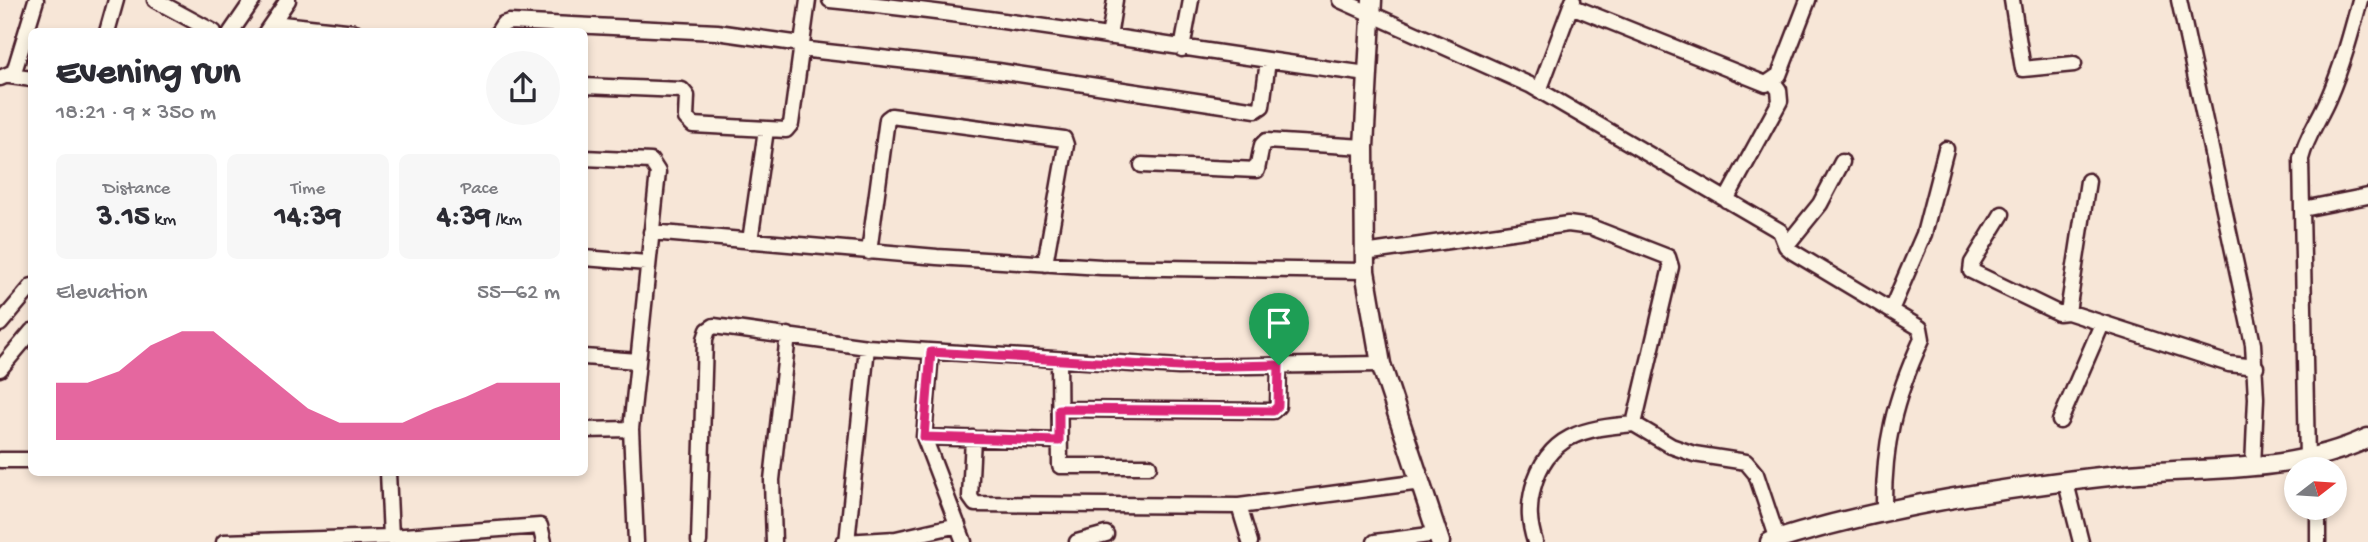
<!DOCTYPE html>
<html lang="en">
<head>
<meta charset="utf-8">
<style>
	body { margin:0; font-family:"Gochi Hand",sans-serif; background:#f7f7f7; color:#2b2b33; height:100vh; display:flex; flex-direction:column; font-size:26px; white-space:nowrap }
	* { box-sizing:border-box; margin:0 }
	p { font-size:23px; color:#7c7c81 }
	.icon { flex:none; width:38px; height:38px; fill:none; stroke:currentColor; stroke-width:2; stroke-linecap:round; stroke-linejoin:round }
	.map { position:relative; flex:1; overflow:hidden }
	.drawer { position:absolute; left:28px; top:28px; width:560px; height:448px; display:flex; flex-direction:column; background:#fff; border-radius:10px; box-shadow:0 4px 10px #0003 }
	.drawer>* { flex:none }
	.needle { width:46px; rotate:73deg }
	.fabs { position:absolute; left:2284px; top:457px; display:grid; gap:14px }
	.fabs a { display:grid; place-items:center; width:63px; height:63px; border-radius:50%; background:#fff; box-shadow:0 4px 10px #0003; font-size:35px }
	.pin { position:absolute; display:grid; place-items:center; width:60px; height:60px; color:#fff; margin:-72px -30px; border-radius:50% 50% 50% 0; rotate:-45deg; box-shadow:0 0 7px #0007 }
	.pin .icon { rotate:45deg }
	.round { display:grid; place-items:center; flex:none; width:74px; height:74px; border-radius:37px; background:#f7f7f7 }
	.summary { display:flex; align-items:center; justify-content:space-between; height:119px; padding:0 28px }
	h1 { font-size:38px; font-weight:700; line-height:52px }
	.figures { display:grid; grid-template-columns:repeat(3,1fr); gap:10px; height:119px; padding:7px 28px }
	.figures div { display:grid; align-content:center; border-radius:10px; background:#f7f7f7; text-align:center }
	.figures b { font-size:30px; font-weight:700 }
	.figures small { font-size:19px; font-weight:400 }
	.figures p { font-size:19px }
	.chart { height:196px; padding:14px 28px }
	.chart p { display:flex; justify-content:space-between }
	.chart svg { width:100%; height:126px; margin-top:7px; fill:#db2777; opacity:.7 }
	.map>svg:first-child { display:block }
	.lines { fill:none; stroke-linecap:round; stroke-linejoin:round }
	.minor-casing { stroke:#4a1f2b; stroke-width:19 }
	.tertiary-casing { stroke:#4a1f2b; stroke-width:23 }
	.minor { stroke:#fcf5e5; stroke-width:14 }
	.tertiary { stroke:#fcf5e5; stroke-width:18 }
	.route-casing { stroke:#fff; stroke-width:14 }
	.route { stroke:#db2777; stroke-width:9 }
</style>
</head>
<body>
<div class="map">
<svg width="2368" height="542" viewBox="0 0 2368 542">
	<rect width="100%" height="100%" fill="#f7e6d7"/>
	<filter id="ink" filterUnits="userSpaceOnUse"><feTurbulence type="fractalNoise" baseFrequency=".0143" numOctaves="2"/><feDisplacementMap in="SourceGraphic" scale="14" xChannelSelector="R" yChannelSelector="G"/><feConvolveMatrix kernelMatrix="1 2 1 2 8 2 1 2 1" color-interpolation-filters="sRGB"/></filter>
	<g filter="url(#ink)">
		<g class="lines">
			<!-- minor casing -->
			<g class="minor-casing">
				<path id="minor" d="M155,0L214,32
					M830,0C1010,18 1188,50 1367,74
					M1340,0L1530,85L1780,231L1786,246L1793,252L1920,328L1922,339C1894,400 1883,445 1884,512
					M2012,0L2023,69L2074,64
					M2179,0L2253,344L2256,398L2253,467
					M1571,6L1766,84L1779,75L1808,0
					M273,23L355,32
					M107,32L116,0
					M231,32L253,0
					M266,32L288,0
					M498,32L503,24L509,22L717,32L801,44
					M1109,37L1115,0
					M800,49L998,71L1256,110L1262,106L1268,61
					M1182,49L1191,0
					M10,76L32,79
					M0,78L14,72L36,0
					M584,86L682,90L687,96L686,118L693,125L786,130L791,124L808,0
					M1539,91L1573,0
					M584,158L651,161L658,172L631,429L636,542
					M1142,165L1257,170L1262,145L1266,141L1364,147
					M2088,181L2068,312L2229,364L2256,367
					M1726,200L1780,101L1779,90L1773,82
					M2303,209L2368,196
					M2002,214L1972,263L1971,271L2058,313L2068,312
					M651,232L937,257L1101,267L1365,271
					M750,241L766,130
					M1786,246L1820,204L1842,162
					M869,252L887,119L891,116L1064,139L1066,145L1045,264
					M1364,253L1568,224L1591,227L1668,257L1671,267L1634,424C1584,428 1547,435 1533,488C1528,508 1529,523 1535,542
					M584,258L647,263
					M1891,310L1924,234L1946,149
					M0,324L32,286
					M931,352L924,437L964,542
					M584,357L638,361
					M1059,360L1060,466H1149
					M0,369L32,331
					M1059,409L1273,411L1278,406L1279,365
					M2060,421L2102,324
					M1634,424L1671,446L1694,454L1746,462L1756,474L1778,540
					M584,430L631,429
					M924,437L1059,441
					M973,438L970,497L975,504L1239,506
					M2307,459L2301,159C2306,137 2319,120 2328,99C2342,67 2351,34 2360,0
					M0,460H32
					M2066,483L2081,542
					M2318,508V542
					M391,537L540,526L544,542
					M224,542L391,537L388,472
					M699,542L705,339L708,330L714,326L867,347L1179,367L1381,364
					M774,542L772,480L788,335
					M844,542L896,539L958,525
					M847,542L867,347
					M1077,542L1106,534
					M1250,542L1239,506L1421,482
					M1375,542L1437,534"/>
			</g>
			<!-- tertiary casing -->
			<g class="tertiary-casing">
				<path id="tertiary" d="M1372,0L1364,147L1365,271L1381,364L1440,542
					M1770,542C1876,508 2008,487 2118,475C2203,466 2289,475 2368,438"/>
			</g>
			<!-- minor -->
			<use href="#minor" class="minor"/>
			<!-- tertiary -->
			<use href="#tertiary" class="tertiary"/>
		</g>
	</g>
	<g class="lines" filter="url(#ink)">
		<!-- route casing -->
		<g class="route-casing">
			<path id="route" d="M931,352L1179,367L1279,365L1278,406L1273,411L1059,409V441L924,437Z"/>
		</g>
		<!-- route -->
		<use href="#route" class="route"/>
	</g>
</svg>
<div class="fabs">
<a><svg class="needle" viewBox="-14 -14 28 28"><path d="M0-13l5 13h-10z" fill="#e53935"/><path d="M0 13l5-13h-10z" fill="#7c7c81"/></svg></a>
</div>
<div class="pin" style="left:1279px;top:365px;background:#1e9e55"><svg class="icon" aria-label="arrive" viewBox="0 0 24 24"><path d="M6 21V4h12l-3 4 3 4H6"/></svg></div>
<section class="drawer">
<div class="summary"><div><h1>Evening run</h1><p>18:21 · 9 × 350 m</p></div><a class="round"><svg class="icon" aria-label="share" viewBox="0 0 24 24"><path d="M12 15V3M7 8l5-5 5 5M5 13v7h14v-7"/></svg></a></div>
<div class="figures">
<div><p>Distance</p><b>3.15<small> km</small></b></div>
<div><p>Time</p><b>14:39</b></div>
<div><p>Pace</p><b>4:39<small> /km</small></b></div>
</div>
<div class="chart"><p><span>Elevation</span>55–62 m</p>
<svg viewBox="0 0 160 44" preserveAspectRatio="none"><path d="M0 44V24L10 24L20 20L30 11L40 6L50 6L60 15L70 24L80 33L90 38L100 38L110 38L120 33L130 29L140 24L150 24L160 24V44z"/></svg>
</div>
</section>
</div>
</body>
</html>
